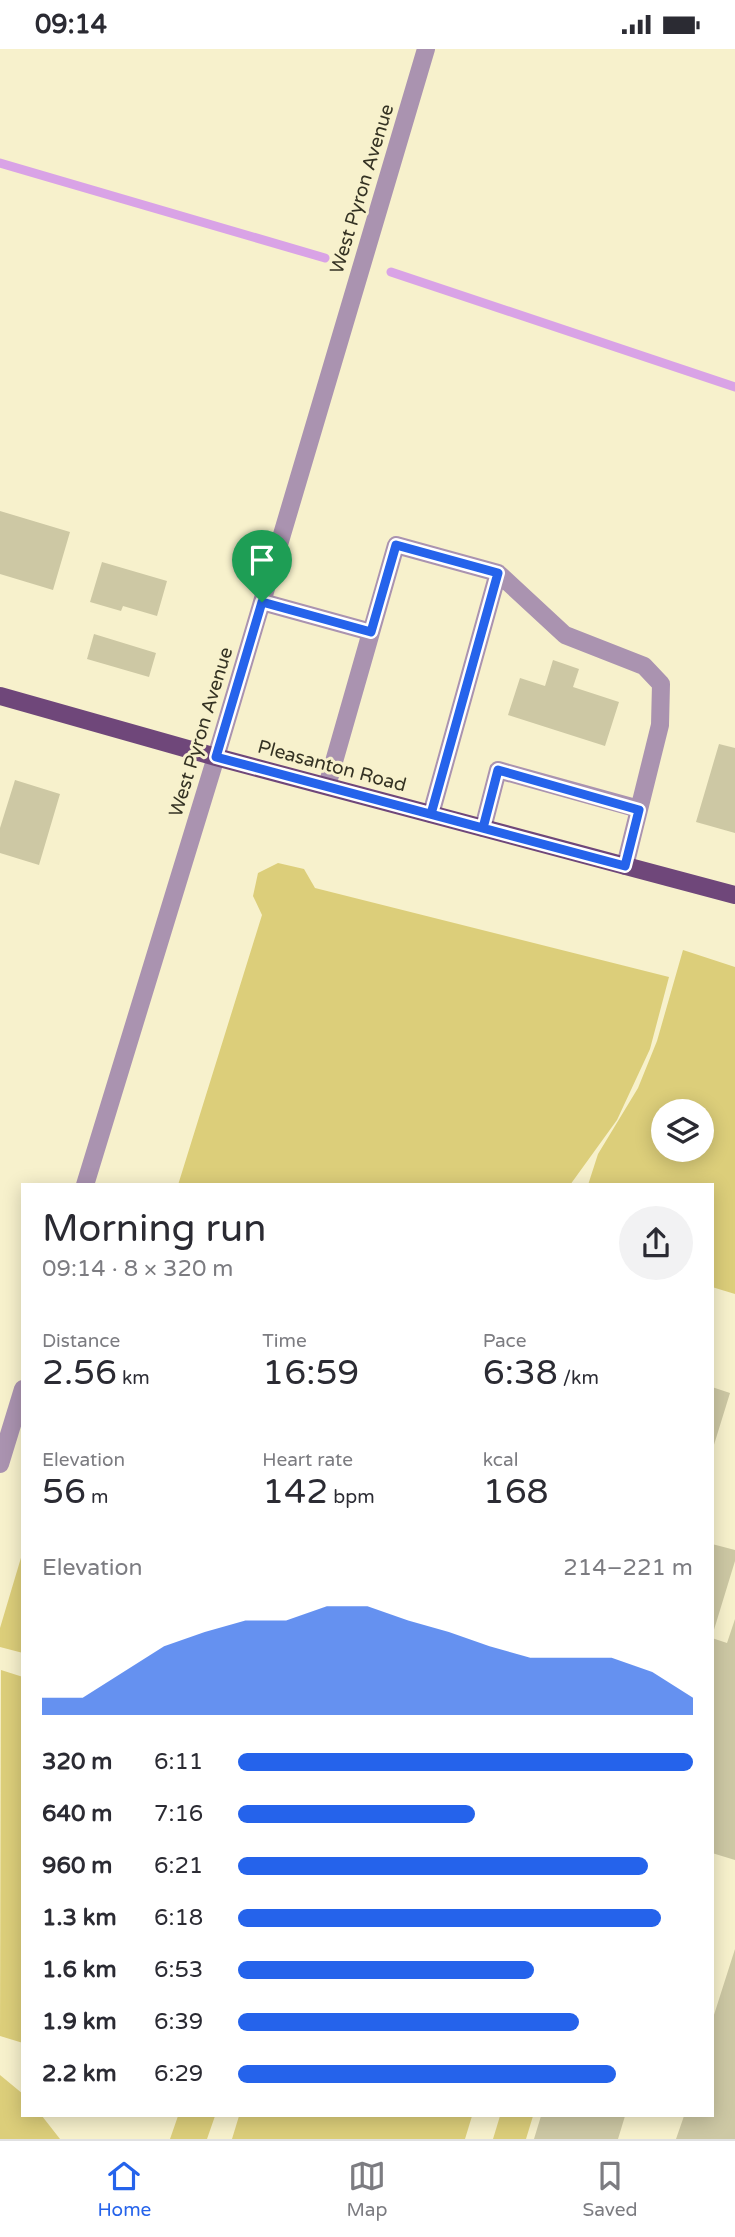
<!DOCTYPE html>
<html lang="en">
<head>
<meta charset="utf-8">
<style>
	body { margin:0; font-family:"Varela Round",sans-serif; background:#f2f2f3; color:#2b2b33; height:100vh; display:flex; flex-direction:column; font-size:26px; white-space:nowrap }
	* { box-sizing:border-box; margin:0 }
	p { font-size:23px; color:#7c7c81 }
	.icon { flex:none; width:38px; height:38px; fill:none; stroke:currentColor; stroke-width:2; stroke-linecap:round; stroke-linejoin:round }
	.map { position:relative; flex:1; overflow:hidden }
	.panel { position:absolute; left:21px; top:1134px; width:693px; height:934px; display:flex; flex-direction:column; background:#fff; border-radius:0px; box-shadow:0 4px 18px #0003 }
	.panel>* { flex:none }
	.controls { position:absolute; left:651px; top:1050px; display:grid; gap:14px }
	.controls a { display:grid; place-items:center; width:63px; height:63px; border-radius:50%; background:#fff; box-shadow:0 4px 18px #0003; font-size:35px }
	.pin { position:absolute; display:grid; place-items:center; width:60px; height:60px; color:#fff; margin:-72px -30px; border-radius:50% 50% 50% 0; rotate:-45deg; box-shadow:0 0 7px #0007 }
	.pin .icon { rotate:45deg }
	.round { display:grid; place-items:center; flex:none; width:74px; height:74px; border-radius:37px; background:#f2f2f3 }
	.head { display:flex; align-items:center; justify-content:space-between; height:119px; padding:0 21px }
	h1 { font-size:38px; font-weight:600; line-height:52px }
	.metrics { display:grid; grid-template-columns:repeat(3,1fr); gap:10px; height:119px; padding:7px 21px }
	.metrics div { display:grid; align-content:center }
	.metrics b { font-size:35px; font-weight:600 }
	.metrics small { font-size:19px; font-weight:400 }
	.metrics p { font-size:19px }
	.chart { height:196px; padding:14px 21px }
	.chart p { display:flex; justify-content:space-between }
	.chart svg { width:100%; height:126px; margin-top:7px; fill:#2563eb; opacity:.7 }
	ul { padding:0 21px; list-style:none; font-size:23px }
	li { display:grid; grid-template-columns:112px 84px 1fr; align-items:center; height:52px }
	li i { height:18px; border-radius:9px; background:#2563eb }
	.status { display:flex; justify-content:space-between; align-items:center; height:49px; padding:0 35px; background:#fff; direction:ltr }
	.status svg { height:19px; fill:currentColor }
	.menu { display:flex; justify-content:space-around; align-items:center; height:98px; border-top:2px solid #e1e1e2; background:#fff; font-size:19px; color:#7c7c81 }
	.menu a { display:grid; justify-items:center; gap:4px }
	.menu .selected { color:#2563eb }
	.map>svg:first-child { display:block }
	.green { fill:#dcce7a; fill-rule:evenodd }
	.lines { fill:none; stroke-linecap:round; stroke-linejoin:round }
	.stream { stroke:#d9a3e6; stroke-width:9 }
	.building { fill:#cdc8a4 }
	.minor { stroke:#aa93b0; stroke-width:18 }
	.major { stroke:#6f477a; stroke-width:18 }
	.route-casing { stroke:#fff; stroke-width:14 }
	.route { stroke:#2563eb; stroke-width:9 }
	.labels { text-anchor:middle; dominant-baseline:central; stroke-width:6; stroke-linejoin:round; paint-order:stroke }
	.street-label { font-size:19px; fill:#343223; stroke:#f7f1cc }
</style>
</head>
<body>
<div class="status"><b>09:14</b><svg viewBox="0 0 49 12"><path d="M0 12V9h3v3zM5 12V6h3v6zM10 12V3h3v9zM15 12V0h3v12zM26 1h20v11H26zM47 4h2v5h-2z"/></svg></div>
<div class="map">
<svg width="735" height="2090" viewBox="0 0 735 2090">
	<rect width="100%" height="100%" fill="#f7f1cc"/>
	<!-- green -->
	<path class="green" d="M278,814L304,820L315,839L669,928L650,1000L617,1071L570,1136H178L262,866L253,847L258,824Z
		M683,901L735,918V1245L712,1238V1136H588L598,1105L638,1039L657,992ZM663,1062H702V1101H663Z
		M23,1502V1604L0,1598V1579Z
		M1,1621L23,1628V1994L0,1987Z
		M0,2026L23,2045V2067H42L60,2090H0Z
		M178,2067H215L207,2090H170Z
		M239,2067H472L465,2090H232Z
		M500,2067H533L526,2090H493Z"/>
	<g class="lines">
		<!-- stream -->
		<path class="stream" d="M0,114L325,209
			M391,223L735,338"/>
	</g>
	<!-- building -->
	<path class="building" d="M0,462L70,483L53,541L0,525Z
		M102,513L167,532L157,567L123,557L121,562L90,553Z
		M94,585L156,604L149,628L87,610Z
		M553,611L579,620L573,638L619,653L605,697L508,666L520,629L545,637Z
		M719,695L735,699V784L696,773Z
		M15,731L60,745L39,816L0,804V779Z
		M712,1338L730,1344L713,1399H712Z
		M712,1495L735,1501V1512L713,1584Z
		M735,1570V1811L712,1804V1589L727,1594Z
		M735,1900V2090H676L684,2067H712V1972Z
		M541,2067H625L618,2090H534Z"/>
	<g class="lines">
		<!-- minor -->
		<path class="minor" d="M498,524L565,586L644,617L661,635L660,676L625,817
			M262,553L371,583
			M327,737L396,496L498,524L431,765
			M483,779L498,721L639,760
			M85,1136L216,708L426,0
			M0,1415L23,1340"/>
		<!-- major -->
		<path class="major" d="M0,647L216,708L735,846"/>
	</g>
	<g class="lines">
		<!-- route casing -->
		<g class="route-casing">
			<path id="route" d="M262,553L216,708L625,817L639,761L498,721L483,779L431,765L498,524L396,496L371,583L262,553"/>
		</g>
		<!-- route -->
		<use href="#route" class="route"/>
	</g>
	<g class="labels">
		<!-- street labels -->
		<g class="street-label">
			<text transform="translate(362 140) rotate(-73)">West Pyron Avenue</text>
			<text transform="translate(201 683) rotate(-73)">West Pyron Avenue</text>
			<text transform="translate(332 717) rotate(15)">Pleasanton Road</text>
		</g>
	</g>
</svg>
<div class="controls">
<a><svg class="icon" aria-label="layers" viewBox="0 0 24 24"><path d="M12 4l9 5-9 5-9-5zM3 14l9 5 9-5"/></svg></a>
</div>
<div class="pin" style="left:262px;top:553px;background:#1e9e55"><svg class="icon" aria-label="arrive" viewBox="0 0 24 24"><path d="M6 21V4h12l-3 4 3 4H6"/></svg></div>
<section class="panel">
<div class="head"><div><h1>Morning run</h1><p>09:14 · 8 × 320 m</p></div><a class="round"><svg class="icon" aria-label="share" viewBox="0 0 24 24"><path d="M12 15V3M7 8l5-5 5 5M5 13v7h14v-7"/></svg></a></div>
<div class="metrics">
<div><p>Distance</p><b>2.56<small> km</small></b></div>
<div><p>Time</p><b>16:59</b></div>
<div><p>Pace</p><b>6:38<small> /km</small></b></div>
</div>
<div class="metrics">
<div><p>Elevation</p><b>56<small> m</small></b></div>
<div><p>Heart rate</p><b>142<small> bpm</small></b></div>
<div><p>kcal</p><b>168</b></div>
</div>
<div class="chart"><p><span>Elevation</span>214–221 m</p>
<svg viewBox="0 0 160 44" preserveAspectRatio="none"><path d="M0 44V38L10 38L20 29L30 20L40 15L50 11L60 11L70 6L80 6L90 11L100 15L110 20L120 24L130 24L140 24L150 29L160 38V44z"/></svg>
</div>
<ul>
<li><b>320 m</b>6:11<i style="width:100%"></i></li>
<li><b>640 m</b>7:16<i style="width:52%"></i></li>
<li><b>960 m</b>6:21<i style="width:90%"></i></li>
<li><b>1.3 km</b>6:18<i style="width:93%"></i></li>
<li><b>1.6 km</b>6:53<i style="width:65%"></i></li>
<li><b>1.9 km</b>6:39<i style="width:75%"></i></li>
<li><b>2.2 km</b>6:29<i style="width:83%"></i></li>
</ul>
</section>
</div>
<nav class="menu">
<a class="selected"><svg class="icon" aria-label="home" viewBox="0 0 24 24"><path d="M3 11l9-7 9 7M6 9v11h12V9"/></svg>Home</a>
<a><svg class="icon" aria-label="map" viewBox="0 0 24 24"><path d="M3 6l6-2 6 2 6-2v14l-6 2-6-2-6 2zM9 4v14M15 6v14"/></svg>Map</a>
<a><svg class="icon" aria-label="saved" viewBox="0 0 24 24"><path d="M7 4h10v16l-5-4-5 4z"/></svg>Saved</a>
</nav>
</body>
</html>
